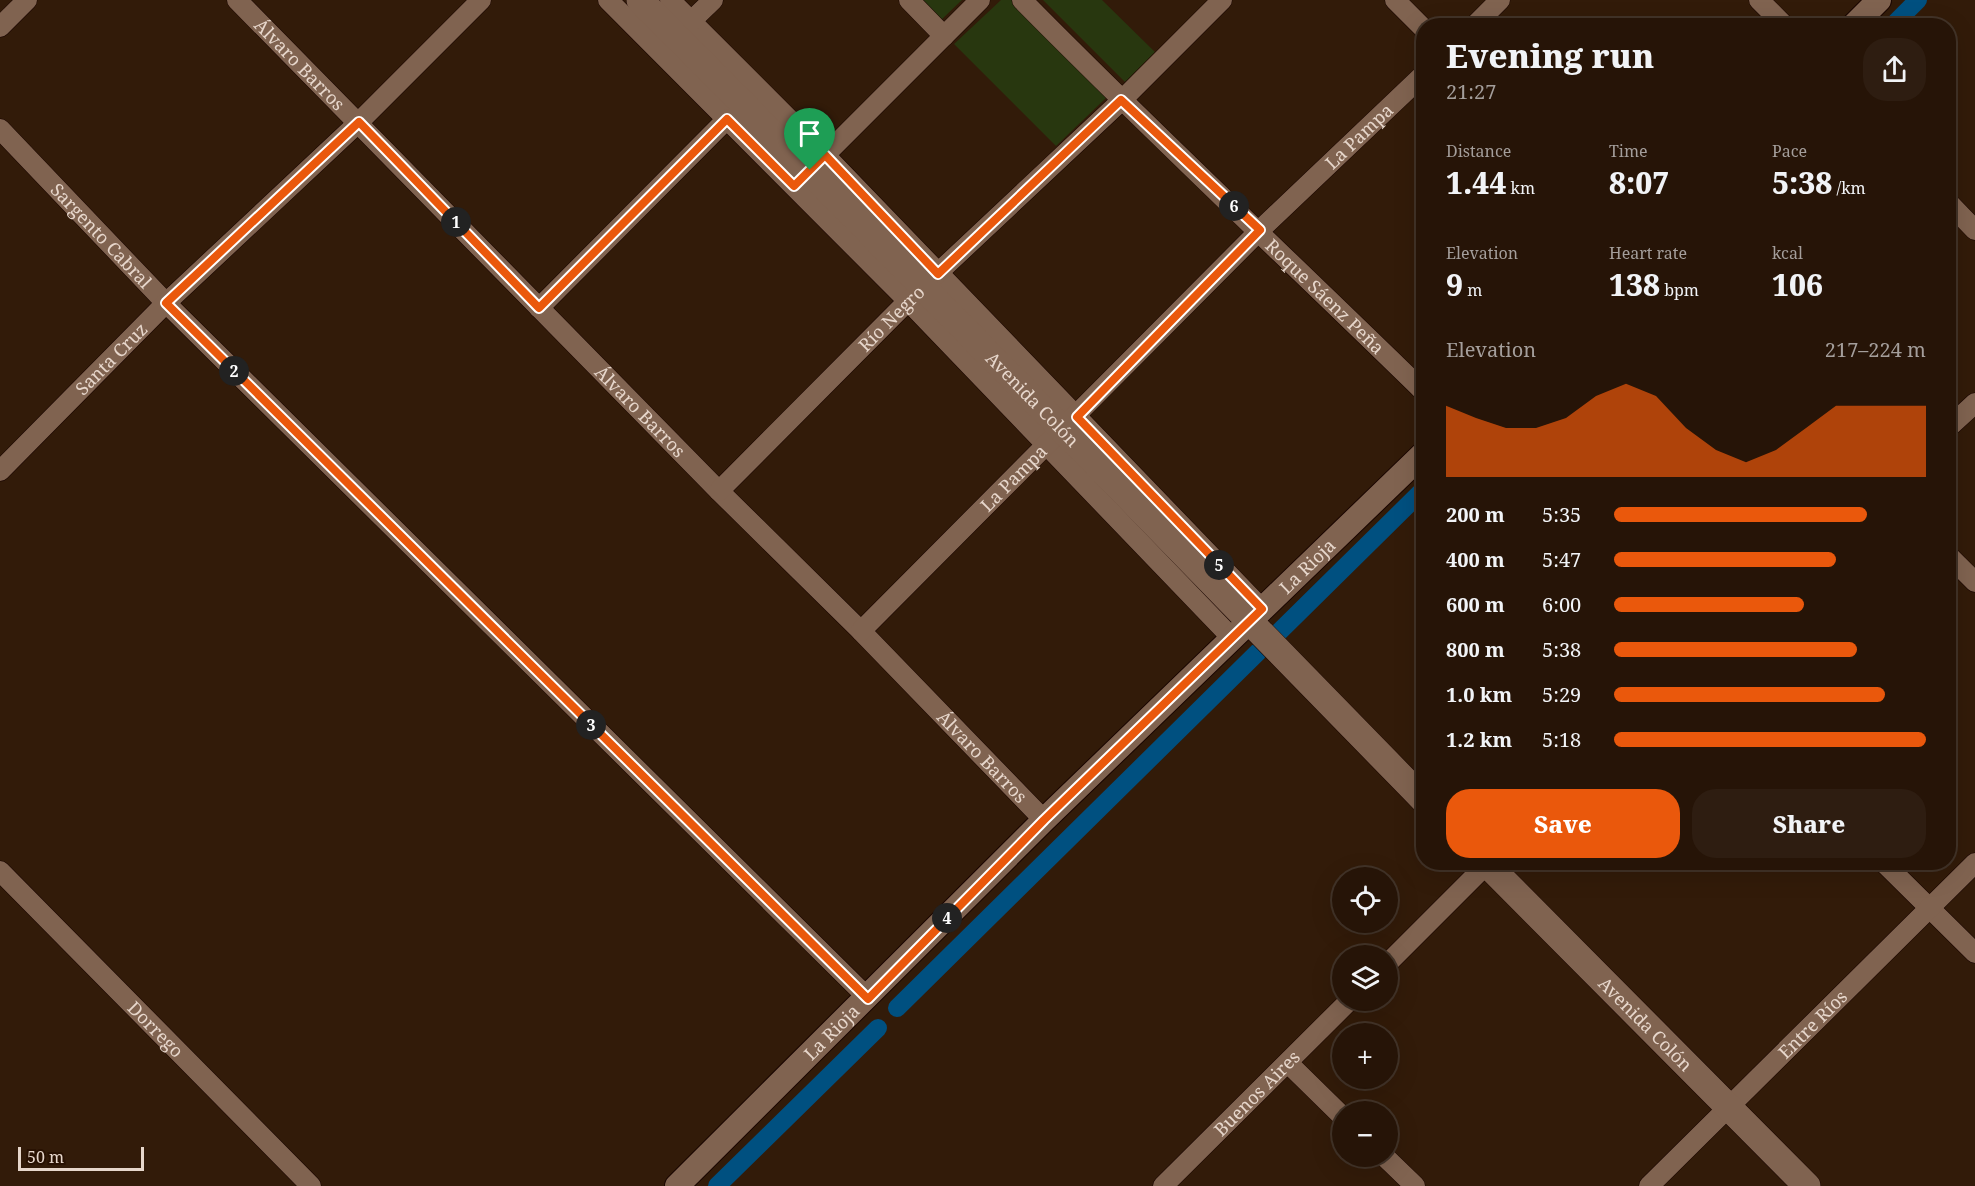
<!DOCTYPE html>
<html lang="en">
<head>
<meta charset="utf-8">
<style>
	body { margin:0; font-family:"Noto Serif",serif; background:#2e1d11; color:#f1f3f6; height:100vh; display:flex; flex-direction:column; font-size:22px; white-space:nowrap }
	* { box-sizing:border-box; margin:0 }
	p { font-size:20px; color:#a49e9b }
	.icon { flex:none; width:33px; height:33px; fill:none; stroke:currentColor; stroke-width:2; stroke-linecap:round; stroke-linejoin:round }
	.map { position:relative; flex:1; overflow:hidden }
	.panel { position:absolute; left:1416px; top:18px; width:540px; height:852px; display:flex; flex-direction:column; background:#261407; border-radius:24px; box-shadow:0 6px 24px #0002,0 0 0 2px #423328 }
	.panel>* { flex:none }
	.buttons { position:absolute; left:1332px; top:867px; display:grid; gap:12px }
	.buttons a { display:grid; place-items:center; width:66px; height:66px; border-radius:50%; background:#261407; box-shadow:0 6px 24px #0002,0 0 0 2px #423328; font-size:30px }
	.scale { position:absolute; left:18px; bottom:15px; width:126px; box-sizing:border-box; padding-left:6px; border:3px solid #e7d7cc; border-top:0; font-size:16px; line-height:21px; white-space:nowrap; color:#e7d7cc; -webkit-text-stroke:4px #281102; paint-order:stroke }
	.pin { position:absolute; display:grid; place-items:center; width:51px; height:51px; color:#fff; margin:-62px -26px; border-radius:50% 50% 50% 0; rotate:-45deg; box-shadow:0 0 6px #0007 }
	.pin .icon { rotate:45deg }
	.km { position:absolute; width:30px; height:30px; margin:-15px; border-radius:50%; background:#222; color:#fff; font-size:16px; line-height:30px; text-align:center }
	.round { display:grid; place-items:center; flex:none; width:63px; height:63px; border-radius:24px; background:#2e1d11 }
	.head { display:flex; align-items:center; justify-content:space-between; height:102px; padding:0 30px }
	h1 { font-size:33px; font-weight:800; line-height:45px }
	.metrics { display:grid; grid-template-columns:repeat(3,1fr); gap:9px; height:102px; padding:6px 30px }
	.metrics div { display:grid; align-content:center }
	.metrics b { font-size:30px; font-weight:800 }
	.metrics small { font-size:16px; font-weight:400 }
	.metrics p { font-size:16px }
	.chart { height:168px; padding:12px 30px }
	.chart p { display:flex; justify-content:space-between }
	.chart svg { width:100%; height:108px; margin-top:6px; fill:#ea580c; opacity:.7 }
	.button { display:flex; gap:12px; margin-top:auto; padding:12px 30px }
	.button a { flex:1; height:69px; border-radius:24px; background:#ea580c; color:#fff; font-size:24px; font-weight:800; line-height:69px; text-align:center }
	.button a+a { background:#2e1d11; color:#f1f3f6 }
	ul { padding:0 30px; list-style:none; font-size:20px }
	li { display:grid; grid-template-columns:96px 72px 1fr; align-items:center; height:45px }
	li i { height:15px; border-radius:8px; background:#ea580c }
	.map>svg:first-child { display:block }
	.green { fill:#28370f }
	.lines { fill:none; stroke-linecap:round; stroke-linejoin:round }
	.canal { stroke:#005080; stroke-width:18 }
	.minor-casing { stroke:#190500; stroke-width:21 }
	.tertiary-casing { stroke:#190500; stroke-width:26 }
	.secondary-casing { stroke:#190500; stroke-width:28 }
	.minor { stroke:#806350; stroke-width:20 }
	.tertiary { stroke:#806350; stroke-width:24 }
	.secondary { stroke:#806350; stroke-width:27 }
	.route-casing { stroke:#fff; stroke-width:12 }
	.route { stroke:#ea580c; stroke-width:8 }
	.labels { text-anchor:middle; dominant-baseline:central; stroke-width:6; stroke-linejoin:round; paint-order:stroke }
	.street-label { font-size:18px; fill:#e7d7cc; stroke:#281102 }
</style>
</head>
<body>
<div class="map">
<svg width="1975" height="1186" viewBox="0 0 1975 1186">
	<rect width="100%" height="100%" fill="#321b09"/>
	<!-- green -->
	<path class="green" d="M920,0H962L940,21Z
		M1001,0H1012L1107,97L1056,146L954,44Z
		M1043,0H1102L1155,52L1125,82Z"/>
	<g class="lines">
		<!-- canal -->
		<path class="canal" d="M1892,26L1918,0
			M1280,631L1424,489
			M897,1008L1258,652
			M717,1186L878,1028"/>
		<!-- minor casing -->
		<g class="minor-casing">
			<g id="minor">
				<path id="s1" d="M237,0L719,491L861,631L1044,820"/>
				<path d="M608,0L908,301L1232,638"/>
				<path d="M670,0L825,155L1262,609"/>
				<path d="M909,0L944,36"/>
				<path id="s2" d="M1022,0C1153,133 1290,261 1424,392"/>
				<path d="M1395,0L1424,29"/>
				<path d="M1759,0L1785,26"/>
				<path d="M1474,26L1500,0"/>
				<path d="M0,27L27,0"/>
				<path d="M683,29L713,0"/>
				<path id="s3" d="M0,129L166,303L868,998"/>
				<path d="M817,163L980,0"/>
				<path d="M1948,202L1975,230"/>
				<path d="M539,308L727,119"/>
				<path d="M1948,428L1975,403"/>
				<path id="s4" d="M0,471L166,303L359,122L481,0"/>
				<path id="s5" d="M719,491L908,301L1121,101L1222,0"/>
				<path d="M1948,555L1975,582"/>
				<path id="s6" d="M861,631L1260,230L1424,74"/>
				<path d="M1883,862L1975,953"/>
				<path id="s7" d="M0,871L311,1186"/>
				<path d="M1388,963L1489,862"/>
				<path d="M1288,1063L1342,1116"/>
				<path d="M1384,1156L1415,1186"/>
				<path id="s8" d="M1163,1186L1350,1000"/>
				<path id="s9" d="M1649,1186L1975,863"/>
			</g>
		</g>
		<!-- tertiary casing -->
		<g class="tertiary-casing">
			<g id="tertiary">
				<path d="M1853,26L1879,0"/>
				<path id="s10" d="M677,1186L1044,820L1424,453"/>
			</g>
		</g>
		<!-- secondary casing -->
		<g class="secondary-casing">
			<g id="secondary">
				<path id="s11" d="M640,0C903,264 1163,533 1424,800"/>
				<path id="s12" d="M1485,862L1807,1186"/>
			</g>
		</g>
		<!-- minor -->
		<use href="#minor" class="minor"/>
		<!-- tertiary -->
		<use href="#tertiary" class="tertiary"/>
		<!-- secondary -->
		<use href="#secondary" class="secondary"/>
	</g>
	<g class="lines">
		<!-- route casing -->
		<g class="route-casing">
			<path id="route" d="M1121,100L1260,230L1077,417L1262,609L1044,820L868,999L166,303L359,122L539,308L727,119L794,186L825,155L938,274Z"/>
		</g>
		<!-- route -->
		<use href="#route" class="route"/>
	</g>
	<g class="labels">
		<!-- street labels -->
		<g class="street-label">
			<text stroke="none"><textPath href="#s1" startOffset="90">Álvaro Barros</textPath></text>
			<text stroke="none"><textPath href="#s6" startOffset="702">La Pampa</textPath></text>
			<text stroke="none"><textPath href="#s3" startOffset="147">Sargento Cabral</textPath></text>
			<text stroke="none"><textPath href="#s2" startOffset="424">Roque Sáenz Peña</textPath></text>
			<text stroke="none"><textPath href="#s5" startOffset="244">Río Negro</textPath></text>
			<text stroke="none"><textPath href="#s4" startOffset="158">Santa Cruz</textPath></text>
			<text stroke="none"><textPath href="#s11" startOffset="560">Avenida Colón</textPath></text>
			<text stroke="none"><textPath href="#s1" startOffset="576">Álvaro Barros</textPath></text>
			<text stroke="none"><textPath href="#s6" startOffset="216">La Pampa</textPath></text>
			<text stroke="none"><textPath href="#s10" startOffset="884">La Rioja</textPath></text>
			<text stroke="none"><textPath href="#s1" startOffset="1062">Álvaro Barros</textPath></text>
			<text stroke="none"><textPath href="#s12" startOffset="228">Avenida Colón</textPath></text>
			<text stroke="none"><textPath href="#s9" startOffset="230">Entre Ríos</textPath></text>
			<text stroke="none"><textPath href="#s7" startOffset="222">Dorrego</textPath></text>
			<text stroke="none"><textPath href="#s10" startOffset="218">La Rioja</textPath></text>
			<text stroke="none"><textPath href="#s8" startOffset="132">Buenos Aires</textPath></text>
		</g>
	</g>
</svg>
<div class="buttons">
<a><svg class="icon" aria-label="locate" viewBox="0 0 24 24"><circle cx="12" cy="12" r="6"/><path d="M12 2v4M12 18v4M2 12h4M18 12h4"/></svg></a>
<a><svg class="icon" aria-label="layers" viewBox="0 0 24 24"><path d="M12 4l9 5-9 5-9-5zM3 14l9 5 9-5"/></svg></a>
<a>+</a>
<a>−</a>
</div>
<div class="scale">50 m</div>
<div class="pin" style="left:810px;top:170px;background:#1e9e55"><svg class="icon" aria-label="arrive" viewBox="0 0 24 24"><path d="M6 21V4h12l-3 4 3 4H6"/></svg></div>
<b class="km" style="left:456px;top:222px">1</b>
<b class="km" style="left:234px;top:371px">2</b>
<b class="km" style="left:591px;top:725px">3</b>
<b class="km" style="left:947px;top:918px">4</b>
<b class="km" style="left:1219px;top:565px">5</b>
<b class="km" style="left:1234px;top:206px">6</b>
<section class="panel">
<div class="head"><div><h1>Evening run</h1><p>21:27</p></div><a class="round"><svg class="icon" aria-label="share" viewBox="0 0 24 24"><path d="M12 15V3M7 8l5-5 5 5M5 13v7h14v-7"/></svg></a></div>
<div class="metrics">
<div><p>Distance</p><b>1.44<small> km</small></b></div>
<div><p>Time</p><b>8:07</b></div>
<div><p>Pace</p><b>5:38<small> /km</small></b></div>
</div>
<div class="metrics">
<div><p>Elevation</p><b>9<small> m</small></b></div>
<div><p>Heart rate</p><b>138<small> bpm</small></b></div>
<div><p>kcal</p><b>106</b></div>
</div>
<div class="chart"><p><span>Elevation</span>217–224 m</p>
<svg viewBox="0 0 160 44" preserveAspectRatio="none"><path d="M0 44V15L10 20L20 24L30 24L40 20L50 11L60 6L70 11L80 24L90 33L100 38L110 33L120 24L130 15L140 15L150 15L160 15V44z"/></svg>
</div>
<ul>
<li><b>200 m</b>5:35<i style="width:81%"></i></li>
<li><b>400 m</b>5:47<i style="width:71%"></i></li>
<li><b>600 m</b>6:00<i style="width:61%"></i></li>
<li><b>800 m</b>5:38<i style="width:78%"></i></li>
<li><b>1.0 km</b>5:29<i style="width:87%"></i></li>
<li><b>1.2 km</b>5:18<i style="width:100%"></i></li>
</ul>
<div class="button"><a>Save</a><a>Share</a></div>
</section>
</div>
</body>
</html>
